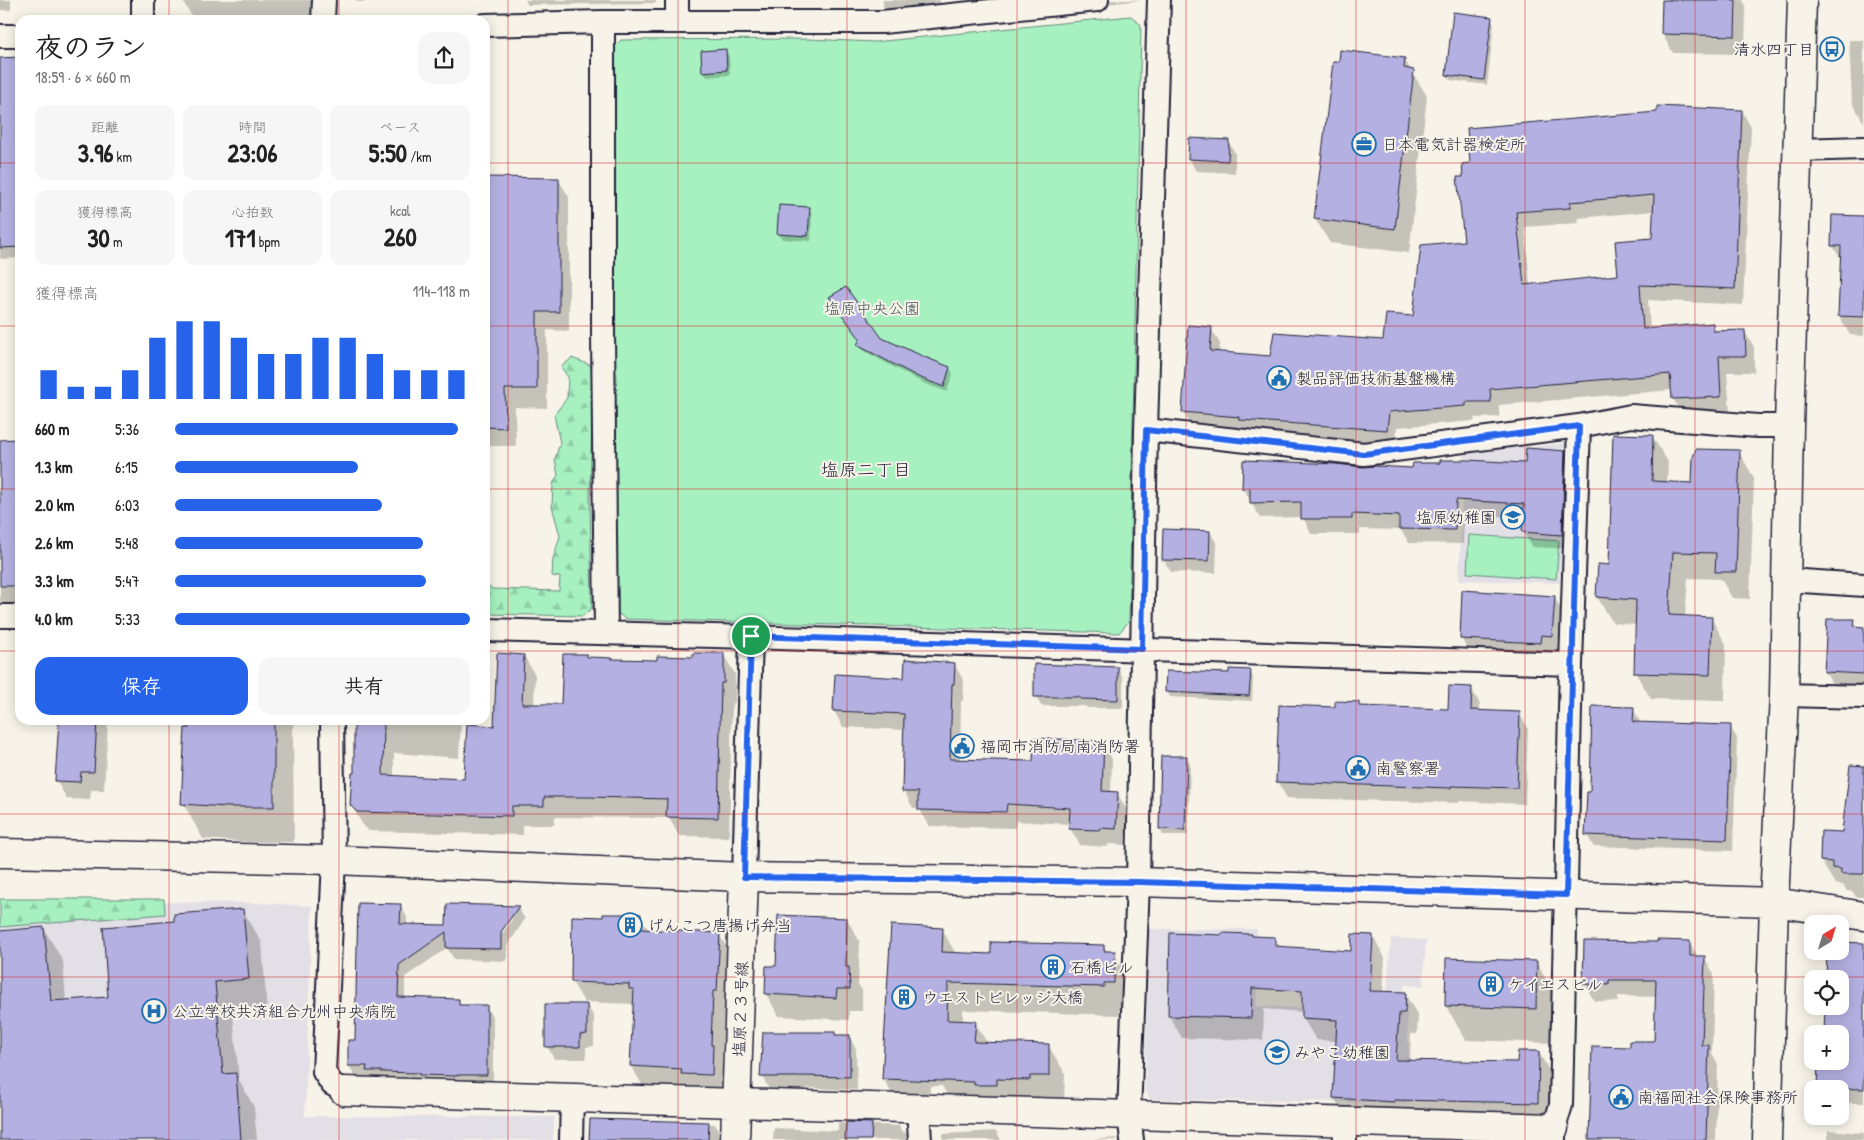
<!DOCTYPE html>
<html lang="ja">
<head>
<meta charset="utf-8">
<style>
	body { margin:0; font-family:"Patrick Hand","Klee One",sans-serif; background:#f6f6f6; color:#222; height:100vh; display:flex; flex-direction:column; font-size:19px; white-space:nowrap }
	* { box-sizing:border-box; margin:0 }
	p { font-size:16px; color:#767676 }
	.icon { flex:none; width:28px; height:28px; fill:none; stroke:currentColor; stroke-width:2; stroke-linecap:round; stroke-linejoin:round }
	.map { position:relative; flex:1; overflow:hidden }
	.sheet { position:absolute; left:15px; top:15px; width:475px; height:710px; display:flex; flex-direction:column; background:#fff; border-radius:15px; box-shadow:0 2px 12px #0003 }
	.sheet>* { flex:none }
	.needle { width:32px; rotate:38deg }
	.buttons { position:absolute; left:1804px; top:915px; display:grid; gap:10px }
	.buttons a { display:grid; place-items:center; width:45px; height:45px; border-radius:10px; background:#fff; box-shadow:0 2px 12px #0003; font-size:25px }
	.pin { position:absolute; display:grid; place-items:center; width:42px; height:42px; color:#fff; margin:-21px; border:2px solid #fff; border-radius:50%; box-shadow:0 1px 5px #0007 }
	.round { display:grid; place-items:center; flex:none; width:52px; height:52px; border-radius:15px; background:#f6f6f6 }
	.overview { display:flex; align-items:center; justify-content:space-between; height:85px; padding:0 20px }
	h1 { font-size:28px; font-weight:700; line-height:38px }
	.stats { display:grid; grid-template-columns:repeat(3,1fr); gap:8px; height:85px; padding:5px 20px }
	.stats div { display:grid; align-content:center; border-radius:12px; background:#f6f6f6; text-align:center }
	.stats b { font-size:25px; font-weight:700 }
	.stats small { font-size:14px; font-weight:400 }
	.stats p { font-size:14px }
	.chart { height:140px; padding:10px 20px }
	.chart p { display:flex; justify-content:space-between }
	.chart svg { width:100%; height:90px; margin-top:5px; stroke:#2563eb; stroke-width:6 }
	.button { display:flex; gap:10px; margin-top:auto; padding:10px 20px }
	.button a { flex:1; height:58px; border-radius:15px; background:#2563eb; color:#fff; font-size:20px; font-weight:700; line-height:58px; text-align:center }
	.button a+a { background:#f6f6f6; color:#222 }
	ul { padding:0 20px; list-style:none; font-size:16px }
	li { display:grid; grid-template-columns:80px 60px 1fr; align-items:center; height:38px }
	li i { height:12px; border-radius:6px; background:#2563eb }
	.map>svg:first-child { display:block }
	.built { fill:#e3dfe6 }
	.forest { fill:url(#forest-firs); stroke:#648a7e }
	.park { fill:#a7f1c0; stroke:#648a7e }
	.shadow { fill:#0003; fill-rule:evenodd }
	.building { fill:#b4b1e2; stroke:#22223b; fill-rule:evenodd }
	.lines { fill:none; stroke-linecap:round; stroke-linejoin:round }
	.street-casing { stroke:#22223b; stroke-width:26 }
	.secondary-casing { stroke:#22223b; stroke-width:31 }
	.street { stroke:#f7f3e8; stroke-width:22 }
	.secondary { stroke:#f7f3e8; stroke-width:28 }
	.route-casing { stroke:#fff; stroke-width:10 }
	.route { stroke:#2563eb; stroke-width:6 }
	.grid { fill:none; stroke:#d62828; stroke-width:1; stroke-opacity:0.55 }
	.labels { text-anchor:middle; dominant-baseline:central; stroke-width:4; stroke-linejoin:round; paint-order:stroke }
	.poi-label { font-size:16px; fill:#22223b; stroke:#f7f3e8; text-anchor:start }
	.park-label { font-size:16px; fill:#43565c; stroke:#f7f3e8 }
	.street-label { font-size:16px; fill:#22223b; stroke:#f7f3e8 }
	.neighbourhood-label { font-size:18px; fill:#22223b; stroke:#f7f3e8 }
</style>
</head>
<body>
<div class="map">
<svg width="1864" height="1140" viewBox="0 0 1864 1140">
	<defs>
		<pattern id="forest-firs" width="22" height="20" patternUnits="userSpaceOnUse" patternTransform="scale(1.25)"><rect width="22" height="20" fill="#a7f1c0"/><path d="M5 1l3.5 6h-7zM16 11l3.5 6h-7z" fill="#8fcea6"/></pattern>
	</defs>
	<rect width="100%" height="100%" fill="#f7f3e8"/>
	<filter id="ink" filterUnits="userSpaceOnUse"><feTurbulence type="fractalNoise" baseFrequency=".02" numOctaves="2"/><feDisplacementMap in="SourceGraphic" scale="10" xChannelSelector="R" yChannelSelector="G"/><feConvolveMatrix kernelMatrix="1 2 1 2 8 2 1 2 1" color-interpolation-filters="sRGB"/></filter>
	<g filter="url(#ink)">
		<!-- built -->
		<path class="built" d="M1569,443L1560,583L1459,580L1464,453Z
			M0,900L258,903L312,906L305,1116L554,1117L553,1140H0Z
			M1149,929H1257V1006L1407,1014L1410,1103L1150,1099L1145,1089Z
			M1391,938L1426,940L1423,986L1404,985L1403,994L1387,993Z"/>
		<!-- forest -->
		<path class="forest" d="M572,358L590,365L593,369L590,499L592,608L583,616L485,614V584L492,589L559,591L560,577L552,576L553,559L560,536L552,506L553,484L558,475L555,459L560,443L554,415L567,398L568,377L561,367Z
			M0,899H164L165,914L0,927Z"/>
		<!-- park -->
		<path class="park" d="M1131,16L1141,25L1129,621L1119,633L625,619L614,610L609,52L621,40L807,39L874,42Z
			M1469,535L1559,541L1556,579L1467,573Z"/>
		<!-- shadow -->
		<path class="shadow" d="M0,0H11V10H0Z
			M182,0H312V20H194Z
			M356,0H375V1L357,2Z
			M525,0H656V3L528,5Z
			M883,0H940V7L907,6V16L889,17L883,6Z
			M1020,0H1142L1081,7Z
			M1663,0H1743L1746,6L1745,54L1673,53L1662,34Z
			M1491,18L1494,24L1487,85L1450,80L1447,75Z
			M1849,40H1864V123L1852,102Z
			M725,50L729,56L730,75L707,77L704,71Z
			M20,58V258L0,259V59Z
			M1404,59L1427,96L1409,253L1330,243L1315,219Z
			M1742,111L1751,127L1743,305L1648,300L1650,330L1712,324L1717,332H1745L1754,347V372H1727L1730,412L1682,414L1673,398L1672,390L1499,405V417L1474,418L1475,421L1397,427L1395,445L1250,435L1192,428L1183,412L1211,328L1220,344L1219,353L1271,357L1384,342L1414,318L1466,242L1459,178ZM1654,211L1653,239L1619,276L1530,285L1525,227L1579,223L1578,218Z
			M1228,141L1235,153V173L1196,171L1189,158Z
			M485,179H558L569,197V331L547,330V408L515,407L516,446H485Z
			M809,208L812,214L811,241L782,239L778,234Z
			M1864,217V336L1850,335L1839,316L1842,261L1832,245Z
			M830,298L882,339L950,368L953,374L947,392L923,383L862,350L859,345L861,340Z
			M1652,436L1668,462L1667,483L1693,484L1739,452L1754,478L1750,599L1732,598L1721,579L1688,578L1685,617L1711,618L1726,644L1725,701L1651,699L1635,672L1637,625L1613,623L1597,597L1610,566Z
			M0,441L16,442L20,450V607L0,606Z
			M1564,452L1573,467L1570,549L1532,547L1523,532L1524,518L1464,514L1463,544L1409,543L1401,530L1360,529V534H1311L1303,517L1260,518L1243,488L1363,468L1414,469L1526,465Z
			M1210,532L1217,544L1216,573L1171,572L1163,559Z
			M1554,597L1568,621L1566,660L1475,663L1461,638Z
			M1854,621L1858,628H1864V696L1839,695L1825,672Z
			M723,654L735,674V703H732L729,837L679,836L669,818L555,817L554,825H523V835L369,831L363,825L351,805L355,774L356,720H461L459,758L394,753V776L465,781L495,727L524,656L535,675L534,705H563L587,658L612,660L659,661Z
			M954,664L964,681L963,701H961L960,760L1034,762L1103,742L1112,759L1111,793H1117L1127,810L1125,845L1108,844V847L1080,845L1070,828V824L1016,821L1015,828L929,826L919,808H913L904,791L905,730L843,727L834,711L905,679Z
			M1118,668L1123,678V708H1087L1085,706H1041L1036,696Z
			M1250,672L1253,677L1252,701L1170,697L1167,691L1230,674Z
			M1471,688L1480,704V711L1519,713L1528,728L1525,804L1459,801V803L1287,798L1278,782L1337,708L1358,703L1360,707L1449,710Z
			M1633,708L1639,720V724L1730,727L1737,738L1733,851L1593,846L1587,835L1591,794Z
			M60,720H108L104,790H91L90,800L67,799L56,780Z
			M190,720H293L294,842H248L203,839L183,803Z
			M1162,757L1186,758L1190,763L1188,835H1163L1160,829Z
			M1864,777V897H1856L1853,892L1847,891L1843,885L1835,884L1821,861L1843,833Z
			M400,905L407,917V925L448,926V906L518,908L525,919L508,945L507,961L454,959L447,948L405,977V999L458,1001L461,1006H486L493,1018V1086L356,1078L349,1066V1042H356ZM509,918H513L499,938L497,937Z
			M243,910L262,943L267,1012L233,1014L239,1080L254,1107L257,1140H0V932L44,929L63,961L66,1001L110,998L176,922Z
			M640,916L649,931L719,934L731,955L728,1011H724L722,1063L724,1067V1095L643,1086L631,1066L634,1004L584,1002L572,982L604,918Z
			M847,919L860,942L858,985L862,990V1011H849V1020L779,1016L766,994L777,968Z
			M942,929L956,954L992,956L1104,946L1107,952L1114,953L1130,981V1011L1119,1010V1015L963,1010V1022H975L987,1043L1048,1045L1065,1073L1064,1104L955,1108L942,1086H930L929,1107L899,1106L883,1078Z
			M1252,935L1253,938H1275L1280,947L1352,952L1373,936L1385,958L1383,993L1405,994L1418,1016L1417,1034H1411L1410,1061L1519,1063L1539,1052L1551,1074L1550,1124L1347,1120L1334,1098L1337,1041L1316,1040L1303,1018V1012L1264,1009L1263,1040L1182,1038L1169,1016L1223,936Z
			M1689,942L1698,957H1704L1714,974L1712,1053L1718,1064L1716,1140H1590L1631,1048L1655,1043L1656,997L1618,996V1002L1594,1001L1585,984Z
			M1840,943L1864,944V1103H1840V1089L1819,1087L1825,1061H1840Z
			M1536,962L1556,997L1555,1043L1466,1040L1446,1006Z
			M587,1005L594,1017V1046L586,1047V1059H554L547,1046Z
			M834,1033L835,1036H849L856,1049L857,1090L807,1088V1090L769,1089L762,1076Z
			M838,1123L899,1126L902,1132H905L910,1140H773L774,1128L838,1131Z
			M689,1124H715L721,1135V1140H590Z
			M1828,1130L1864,1133V1140H1828Z
			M996,1131L1001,1140H943V1134Z
			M1115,1138L1116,1140H1089Z
			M1305,1138L1306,1140H1289Z"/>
		<!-- building -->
		<path class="building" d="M1662,0H1736L1735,36L1661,34Z
			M1453,12L1492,17L1484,80L1446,75Z
			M726,49L727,70L702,72L701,51Z
			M1340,50L1405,58L1404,68L1414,70L1395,229L1314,219L1333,62H1339Z
			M20,57V247L0,248V58Z
			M1657,106L1742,110L1735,289L1640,285L1643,329L1713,323V331L1745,330L1746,356H1719L1721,397L1672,399L1670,374L1490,389L1491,402H1466V406L1389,412L1387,430L1239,420V417L1182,412L1188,325L1212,327L1210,351L1270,356L1274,332L1383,340L1386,314L1413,316L1421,245L1464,241L1457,177H1463L1462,164L1470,163L1467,128L1657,112ZM1654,195L1652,238L1615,241L1618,275L1524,285L1516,212L1570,208V202Z
			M1189,138L1229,140L1228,161L1188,159Z
			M485,177L559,178V312H537V389H505L506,428L485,427Z
			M779,205L810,207L808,236L777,234Z
			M1832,215L1864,216V317L1838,316L1841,246H1831Z
			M846,287L882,338L927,358L950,367L944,387L918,377L857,345L860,339L829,297Z
			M1613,434L1653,435L1652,481L1692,483L1693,457L1696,449L1740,450L1736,572H1715L1716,553L1673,552L1669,615L1712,617L1710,675L1634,673L1636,600L1596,597L1598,564L1609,565Z
			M16,439L20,480V586H0V440Z
			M1526,448L1565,451L1562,535L1522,532L1524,504L1456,500L1455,530L1399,529V516L1352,514V519H1301V502L1250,503V488L1242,489L1243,460L1336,464L1363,467L1375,466L1412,468L1413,463H1440V460H1467L1525,463Z
			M1163,529L1210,531L1209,561L1162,560Z
			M1462,590L1555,596L1552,636L1541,635L1540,643L1460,639Z
			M1827,619H1855L1854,626L1864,627V674L1824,672Z
			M497,653L524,655L522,704H561L563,654H587V657L612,658V659L657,660V656L693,657V653H724V683H721L718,818L666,817L667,799L589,797H544V806H512V816L357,812L350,805L352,773H354V720H384L383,775L464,779L467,724L494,726Z
			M905,659L955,663L954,684H952L950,759L1033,761L1034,738L1104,741L1102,791L1118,792L1116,829L1100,828V830L1069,829L1070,808L1007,804L1006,812L918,810V792H902L904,714L833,711L835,674L904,678Z
			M1034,664L1118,667V700L1080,699V697H1034Z
			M1229,669L1251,670L1249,696L1165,692L1166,671L1229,673Z
			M1449,686L1472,687L1471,710L1520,712L1517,788L1451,786V788L1276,782L1279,705L1335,707V701L1359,702V706L1448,709Z
			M1592,706L1634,707L1633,722L1731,725L1727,840L1585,835L1587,792H1590Z
			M59,720H97L94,772H81L80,782L55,781Z
			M189,720H274V807H227L181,804L185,728H189Z
			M1161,756H1187L1185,830L1159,829Z
			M1850,765L1864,766V874H1841V869L1832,868V862L1820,861L1821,831L1842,832Z
			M358,903L401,904L400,924L446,925L447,904L519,906L501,932V949L446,948V932L399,965L398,997L459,999V1005H487V1075H457V1076L419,1075V1073L381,1072V1071H366L367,1066H348V1040H355Z
			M243,909L249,979L215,982L223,1074L236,1073L241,1140H0V931L44,927L51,1001L108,997L103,927L174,921V914Z
			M603,914H641V929L720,933L717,991H713L711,1045H713L712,1075L681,1074L682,1069L630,1066L634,989H629V984L571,982L572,916L603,917Z
			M778,915L847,918L846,967H849L850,989H837L836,998L765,994L766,966H776Z
			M891,925L943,928L942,952L991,954V942L1104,945V951H1115L1114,983H1104V987L948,983L947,1020L976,1021L974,1042L1049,1044V1076H1030V1080L997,1079V1085H974V1082L882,1079Z
			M1170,933L1222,935V933L1252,934V936L1275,937V946L1351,951L1352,934L1373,935L1370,991L1406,992L1405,1013H1399L1396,1060L1517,1062L1518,1051H1539L1538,1103L1394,1100V1102L1333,1098L1337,1020L1302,1018V991L1252,988L1251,1018L1168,1016Z
			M1657,940L1690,941V956H1705L1702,1045H1709L1706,1140H1589L1592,1046L1630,1047V1041H1654L1656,980H1609V985L1583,984L1584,941L1657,942Z
			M1840,942L1864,943V1089L1817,1088L1818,1062L1840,1061V1034H1824L1825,1006H1840V979H1826L1827,951H1840Z
			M1446,958L1537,961L1536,1009L1445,1006Z
			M545,1004H587V1034L580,1035V1047H545Z
			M763,1032H835V1035H850V1077L800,1076V1077H760Z
			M590,1119L709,1122L708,1140H589Z
			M846,1122L872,1123L871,1140H845Z"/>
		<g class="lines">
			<!-- street casing -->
			<g class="street-casing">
				<path id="street" d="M143,0V20
					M323,20L324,0
					M603,22V333L606,632
					M677,22V0
					M485,25L603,22H882L1097,0
					M0,36H20
					M1797,150L1864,148
					M1146,430L1364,454L1579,426L1631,416L1758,426H1789
					M1787,580L1864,585
					M0,616H20
					M485,630L751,637L1571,664
					M1784,695L1864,697
					M332,720L334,860L324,1072L332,1084L344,1091
					M744,877L751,637
					M918,1108L920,1140
					M1344,1121L1345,1140
					M571,1140L572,1097
					M1132,1140L1129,1115L1138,882L1146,430L1159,0
					M1554,1140V1128L1561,1105L1571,664L1579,426"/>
			</g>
			<!-- secondary casing -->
			<g class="secondary-casing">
				<path id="secondary" d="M0,853L334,860L744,877L1138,882L1774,902L1864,916
					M344,1091L1554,1128
					M735,1140L744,877
					M1767,1140L1774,902L1784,695L1789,426L1802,0"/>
			</g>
			<!-- street -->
			<use href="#street" class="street"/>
			<!-- secondary -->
			<use href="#secondary" class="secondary"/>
		</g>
	</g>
	<g class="lines" filter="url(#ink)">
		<!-- route casing -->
		<g class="route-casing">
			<path id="route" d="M1579,426L1566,895L1138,882L744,877L751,636L1142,649L1146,430L1364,454Z"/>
		</g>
		<!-- route -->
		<use href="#route" class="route"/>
	</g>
	<!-- grid -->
	<path class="grid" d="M169,0V20M339,0V20M508,0V1140M678,0V1140M847,0V1140M1017,0V1140M1186,0V1140M1356,0V1140M1525,0V1140M1695,0V1140M0,163H20M485,163H1864M0,326H20M485,326H1864M0,489H20M485,489H1864M0,651H20M485,651H1864M169,720V1140M339,720V1140M0,814H1864M0,977H1864"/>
	<!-- icons -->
	<defs>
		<g id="bus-ring" transform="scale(1.25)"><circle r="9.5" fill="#f7f3e8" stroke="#1f6fb2" stroke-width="1.5"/><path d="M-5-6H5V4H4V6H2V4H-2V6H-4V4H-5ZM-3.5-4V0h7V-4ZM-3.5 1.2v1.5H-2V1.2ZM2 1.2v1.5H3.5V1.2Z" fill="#1f6fb2"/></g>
		<g id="office-ring" transform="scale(1.25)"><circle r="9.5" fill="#f7f3e8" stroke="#1f6fb2" stroke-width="1.5"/><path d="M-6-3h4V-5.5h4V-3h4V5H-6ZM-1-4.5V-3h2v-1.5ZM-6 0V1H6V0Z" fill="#1f6fb2"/></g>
		<g id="civic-ring" transform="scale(1.25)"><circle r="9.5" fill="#f7f3e8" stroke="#1f6fb2" stroke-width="1.5"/><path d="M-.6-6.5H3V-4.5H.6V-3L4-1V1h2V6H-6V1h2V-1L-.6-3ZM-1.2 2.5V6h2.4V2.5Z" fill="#1f6fb2"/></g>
		<g id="school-ring" transform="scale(1.25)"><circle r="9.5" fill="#f7f3e8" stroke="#1f6fb2" stroke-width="1.5"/><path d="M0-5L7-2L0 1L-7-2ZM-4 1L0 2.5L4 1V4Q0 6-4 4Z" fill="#1f6fb2"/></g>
		<g id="building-ring" transform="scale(1.25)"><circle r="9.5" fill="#f7f3e8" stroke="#1f6fb2" stroke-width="1.5"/><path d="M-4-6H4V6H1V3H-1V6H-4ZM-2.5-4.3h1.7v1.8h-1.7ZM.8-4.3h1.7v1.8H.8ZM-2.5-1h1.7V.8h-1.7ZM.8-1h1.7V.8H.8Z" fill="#1f6fb2"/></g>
		<g id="hospital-ring" transform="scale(1.25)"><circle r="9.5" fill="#f7f3e8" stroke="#1f6fb2" stroke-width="1.5"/><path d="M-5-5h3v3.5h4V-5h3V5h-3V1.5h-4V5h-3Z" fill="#1f6fb2"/></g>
	</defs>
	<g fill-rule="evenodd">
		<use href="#bus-ring" x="1832" y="49"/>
		<use href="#office-ring" x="1364" y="144"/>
		<use href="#civic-ring" x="1279" y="378"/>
		<use href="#school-ring" x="1513" y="517"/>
		<use href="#civic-ring" x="962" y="746"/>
		<use href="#civic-ring" x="1358" y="768"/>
		<use href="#building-ring" x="630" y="925"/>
		<use href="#building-ring" x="1053" y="967"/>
		<use href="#building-ring" x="1491" y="984"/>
		<use href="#building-ring" x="904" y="997"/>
		<use href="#hospital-ring" x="154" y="1011"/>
		<use href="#school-ring" x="1277" y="1052"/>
		<use href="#civic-ring" x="1621" y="1097"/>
	</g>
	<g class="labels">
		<!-- poi labels -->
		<g class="poi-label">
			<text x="1814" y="49" text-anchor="end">清水四丁目</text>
			<text x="1382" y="144">日本電気計器検定所</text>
			<text x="1296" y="378">製品評価技術基盤機構</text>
			<text x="1496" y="517" text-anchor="end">塩原幼稚園</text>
			<text x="980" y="746">福岡市消防局南消防署</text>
			<text x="1376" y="768">南警察署</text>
			<text x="648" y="925">げんこつ唐揚げ弁当</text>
			<text x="1070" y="967">石橋ビル</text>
			<text x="1508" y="984">ケイエスビル</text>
			<text x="922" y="997">ウエストビレッジ大橋</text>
			<text x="172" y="1011">公立学校共済組合九州中央病院</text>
			<text x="1294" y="1052">みやこ幼稚園</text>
			<text x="1638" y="1097">南福岡社会保険事務所</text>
		</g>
		<!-- park labels -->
		<g class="park-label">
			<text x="872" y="308">塩原中央公園</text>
		</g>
		<!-- street labels -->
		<g class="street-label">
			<text transform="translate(740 1009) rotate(-88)">塩原２３号線</text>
		</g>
		<!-- neighbourhood labels -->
		<g class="neighbourhood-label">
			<text x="866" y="469">塩原二丁目</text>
		</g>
	</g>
</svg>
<div class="buttons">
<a><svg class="needle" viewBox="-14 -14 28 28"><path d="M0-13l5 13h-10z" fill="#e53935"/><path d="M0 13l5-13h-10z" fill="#767676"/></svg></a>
<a><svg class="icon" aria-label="locate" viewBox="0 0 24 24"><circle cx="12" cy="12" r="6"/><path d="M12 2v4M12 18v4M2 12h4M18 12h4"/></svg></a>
<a>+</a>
<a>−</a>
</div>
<div class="pin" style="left:751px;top:636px;background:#1e9e55"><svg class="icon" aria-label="arrive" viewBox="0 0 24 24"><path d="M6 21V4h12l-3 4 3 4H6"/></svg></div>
<section class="sheet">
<div class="overview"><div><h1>夜のラン</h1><p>18:59 · 6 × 660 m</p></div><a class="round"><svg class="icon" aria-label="share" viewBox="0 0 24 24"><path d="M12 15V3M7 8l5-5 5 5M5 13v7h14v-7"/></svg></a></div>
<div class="stats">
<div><p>距離</p><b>3.96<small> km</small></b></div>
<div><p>時間</p><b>23:06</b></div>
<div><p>ペース</p><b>5:50<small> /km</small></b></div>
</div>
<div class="stats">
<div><p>獲得標高</p><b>30<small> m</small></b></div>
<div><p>心拍数</p><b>171<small> bpm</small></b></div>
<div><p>kcal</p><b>260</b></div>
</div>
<div class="chart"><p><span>獲得標高</span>114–118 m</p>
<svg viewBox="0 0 160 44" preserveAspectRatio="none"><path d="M5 44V30M15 44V38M25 44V38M35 44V30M45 44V14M55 44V6M65 44V6M75 44V14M85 44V22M95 44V22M105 44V14M115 44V14M125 44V22M135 44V30M145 44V30M155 44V30"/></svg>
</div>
<ul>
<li><b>660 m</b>5:36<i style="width:96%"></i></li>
<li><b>1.3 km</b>6:15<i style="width:62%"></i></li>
<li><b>2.0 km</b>6:03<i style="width:70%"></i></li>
<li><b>2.6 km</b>5:48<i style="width:84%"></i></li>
<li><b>3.3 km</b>5:47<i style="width:85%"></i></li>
<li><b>4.0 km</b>5:33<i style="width:100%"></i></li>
</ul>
<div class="button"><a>保存</a><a>共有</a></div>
</section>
</div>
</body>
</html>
